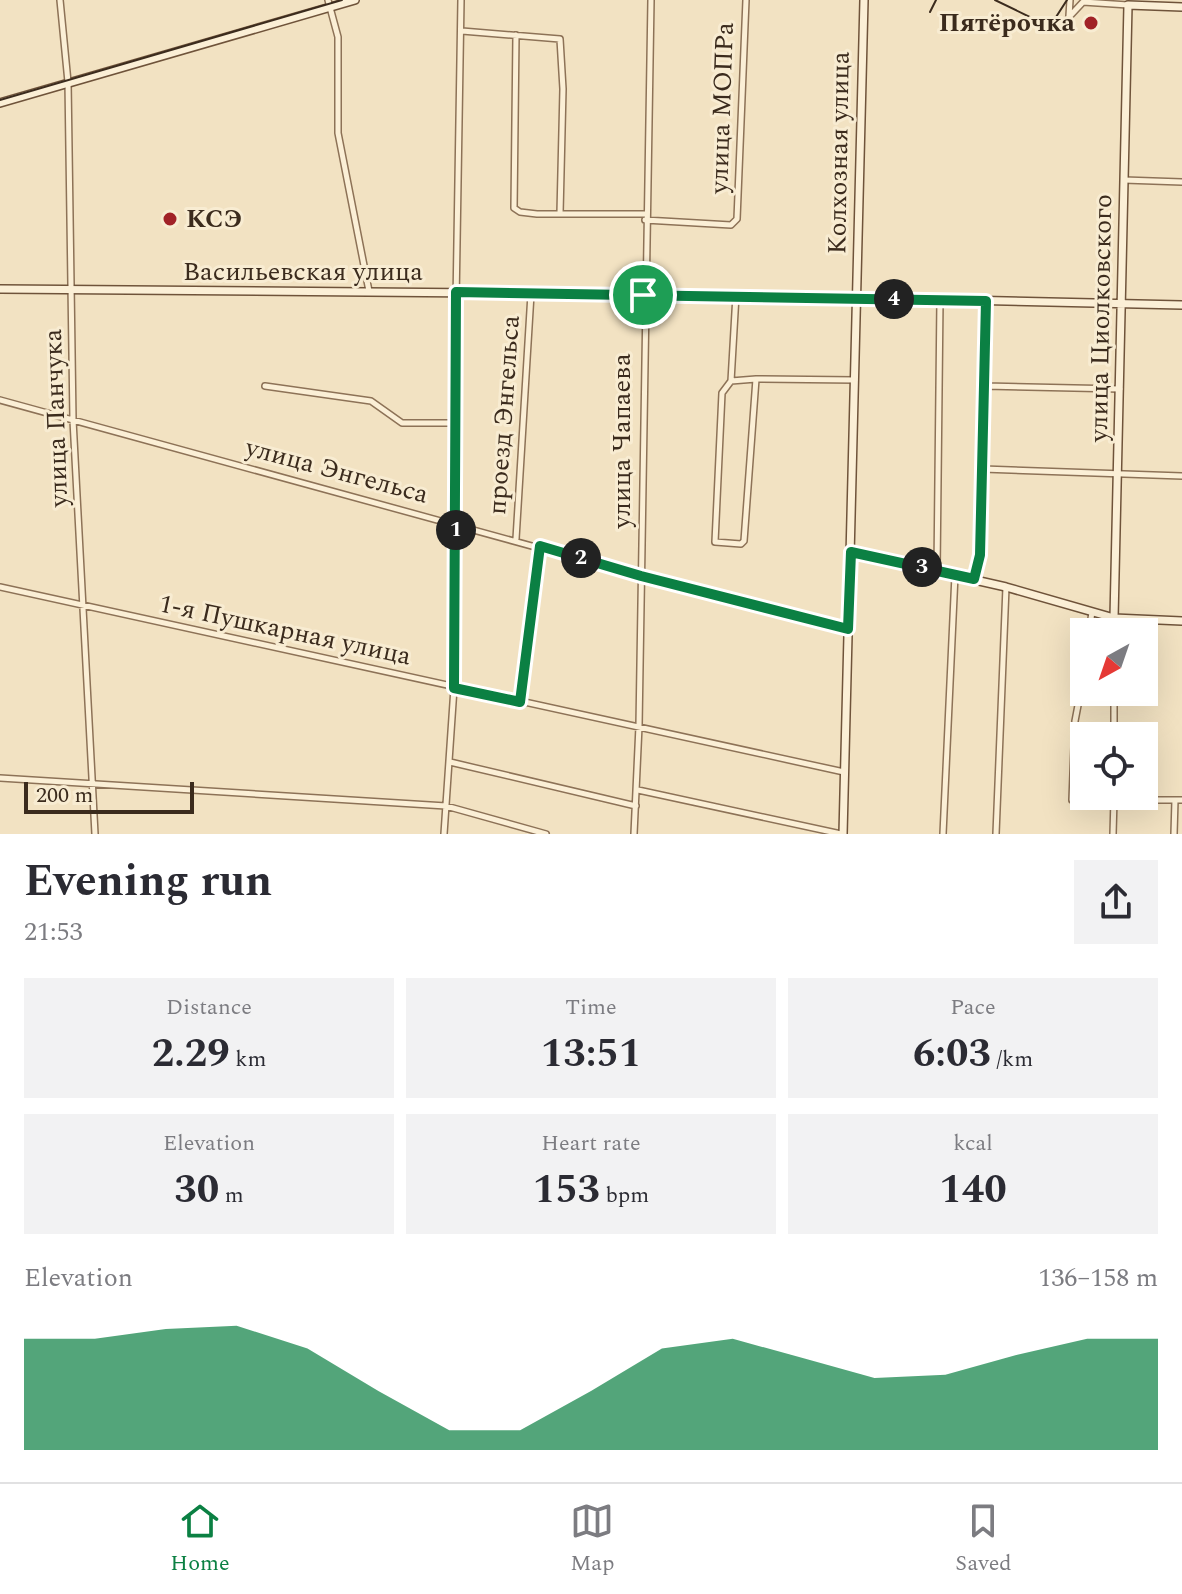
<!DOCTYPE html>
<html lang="en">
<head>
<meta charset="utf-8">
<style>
	body { margin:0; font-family:Spectral,serif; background:#f2f2f3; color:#2b2b33; height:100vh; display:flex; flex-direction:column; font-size:30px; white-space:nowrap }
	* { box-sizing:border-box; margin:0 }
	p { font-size:26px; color:#7c7c81 }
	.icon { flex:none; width:44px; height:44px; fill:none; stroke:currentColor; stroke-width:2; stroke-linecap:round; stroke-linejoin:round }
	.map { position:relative; height:834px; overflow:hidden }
	.details { display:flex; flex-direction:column; background:#fff; flex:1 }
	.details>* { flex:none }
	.needle { width:52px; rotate:220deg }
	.controls { position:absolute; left:1070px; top:618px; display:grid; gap:16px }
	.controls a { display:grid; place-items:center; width:88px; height:88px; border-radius:0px; background:#fff; box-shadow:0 8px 32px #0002; font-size:40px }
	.scale { position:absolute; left:24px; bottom:20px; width:170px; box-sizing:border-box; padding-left:8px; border:4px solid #3b2b1d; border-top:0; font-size:22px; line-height:28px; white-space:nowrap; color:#3b2b1d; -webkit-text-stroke:6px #f8ecd2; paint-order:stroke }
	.pin { position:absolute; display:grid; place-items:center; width:68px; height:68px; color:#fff; margin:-34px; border:4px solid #fff; border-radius:50%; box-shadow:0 2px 8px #0007 }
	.km { position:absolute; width:40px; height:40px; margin:-20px; border-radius:50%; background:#222; color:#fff; font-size:22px; line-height:40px; text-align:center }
	.round { display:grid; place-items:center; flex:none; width:84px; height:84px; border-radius:0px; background:#f2f2f3 }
	.head { display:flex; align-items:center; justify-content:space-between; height:136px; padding:0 24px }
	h1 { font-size:44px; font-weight:700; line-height:60px }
	.stats { display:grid; grid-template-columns:repeat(3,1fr); gap:12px; height:136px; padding:8px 24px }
	.stats div { display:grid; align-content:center; border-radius:0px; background:#f2f2f3; text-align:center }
	.stats b { font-size:40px; font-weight:700 }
	.stats small { font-size:22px; font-weight:400 }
	.stats p { font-size:22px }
	.chart { height:224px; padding:16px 24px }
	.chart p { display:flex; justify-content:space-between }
	.chart svg { width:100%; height:144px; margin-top:8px; fill:#0b8043; opacity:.7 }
	.dock { display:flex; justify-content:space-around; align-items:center; height:112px; border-top:2px solid #e1e1e2; background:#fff; font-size:22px; color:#7c7c81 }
	.dock a { display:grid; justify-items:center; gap:4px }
	.dock .current { color:#0b8043 }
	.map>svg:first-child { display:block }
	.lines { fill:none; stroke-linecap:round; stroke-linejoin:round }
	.street-casing { stroke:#8d7257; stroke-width:8 }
	.secondary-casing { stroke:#6f533a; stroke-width:10 }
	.street { stroke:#fbefd6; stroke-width:5 }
	.secondary { stroke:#fbefd6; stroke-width:7 }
	.tram { stroke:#3b2b1d; stroke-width:2 }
	.route-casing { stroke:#fff; stroke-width:16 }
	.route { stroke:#0b8043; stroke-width:10 }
	.poi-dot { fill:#a12227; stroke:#f8ecd2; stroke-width:3 }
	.labels { text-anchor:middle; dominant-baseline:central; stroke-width:6; stroke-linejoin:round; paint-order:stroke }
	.poi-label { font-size:26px; font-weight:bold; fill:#3b2b1d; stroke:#f8ecd2; text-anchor:end }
	.street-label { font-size:26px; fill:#3b2b1d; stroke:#f8ecd2 }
</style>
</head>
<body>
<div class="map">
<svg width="1182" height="834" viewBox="0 0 1182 834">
	<rect width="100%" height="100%" fill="#f2e2c2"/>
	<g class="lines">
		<!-- street casing -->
		<g class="street-casing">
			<path id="street" d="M60,0L68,82L73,420L95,834
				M328,0L338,37V133L369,291
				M1069,16L1070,0
				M1069,17L1083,2L1128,5
				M462,31L560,39L563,89L560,213
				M516,35L514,208L520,212L537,214H645
				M1124,180L1182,182
				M645,220L731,225L737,219L746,0
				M736,295L731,381L722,393L715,542L741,544L744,541L756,379L855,380
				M731,381L756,379
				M265,386L371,401L402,423H454
				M985,386L1120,389
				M0,400L641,576L848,629
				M983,469L1182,476
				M516,539L531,294
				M937,570L940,300
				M974,579L980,555L986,301
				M0,587L844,772
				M1114,618V632
				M1089,632L1092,612
				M1084,674L1075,721L1072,800H1182
				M1114,692V736
				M520,702L540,546
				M450,762L636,806
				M0,778L446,806L546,834
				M638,790L841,834
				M444,834L454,688V423L461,0
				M634,834L639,726L651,0
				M943,834L955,575
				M996,834L1006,587
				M1113,834L1114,799
				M1174,834L1175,800"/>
		</g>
		<!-- secondary casing -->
		<g class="secondary-casing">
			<path id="secondary" d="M0,103L355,0
				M0,289L736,295L1182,305
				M851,552L1006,587L1114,618L1182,621
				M1114,618L1128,5L1182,7
				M843,834L864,0"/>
		</g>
		<!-- street -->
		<use href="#street" class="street"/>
		<!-- secondary -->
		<use href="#secondary" class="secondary"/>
		<!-- tram -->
		<path class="tram" d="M995,0L1038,21L1056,17L1067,0
			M930,12L936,0
			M0,100L342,0"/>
	</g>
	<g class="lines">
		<!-- route casing -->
		<g class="route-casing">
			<path id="route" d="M456,292L986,301L980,555L974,579L851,552L848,629L641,576L540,546L520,702L454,688Z"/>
		</g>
		<!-- route -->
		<use href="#route" class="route"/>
	</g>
	<!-- markers -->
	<g class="poi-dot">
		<circle cx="1091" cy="23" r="8"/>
		<circle cx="170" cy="219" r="8"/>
	</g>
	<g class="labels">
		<!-- poi labels -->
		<g class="poi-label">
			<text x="1075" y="23">Пятёрочка</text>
			<text x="186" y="219" text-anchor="start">КСЭ</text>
		</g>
		<!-- street labels -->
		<g class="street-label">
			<text transform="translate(722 108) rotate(-88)">улица МОПРа</text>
			<text transform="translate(839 153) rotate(-89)">Колхозная улица</text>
			<text x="303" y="272">Васильевская улица</text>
			<text transform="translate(1101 318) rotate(-89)">улица Циолковского</text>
			<text transform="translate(504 415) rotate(-86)">проезд Энгельса</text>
			<text transform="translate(56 418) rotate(-92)">улица Панчука</text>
			<text transform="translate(622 441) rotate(-90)">улица Чапаева</text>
			<text transform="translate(337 471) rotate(15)">улица Энгельса</text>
			<text transform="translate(285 630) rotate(12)">1-я Пушкарная улица</text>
		</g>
	</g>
</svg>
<div class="controls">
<a><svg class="needle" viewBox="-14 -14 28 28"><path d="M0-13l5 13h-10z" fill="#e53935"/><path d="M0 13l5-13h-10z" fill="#7c7c81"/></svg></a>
<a><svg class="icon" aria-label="locate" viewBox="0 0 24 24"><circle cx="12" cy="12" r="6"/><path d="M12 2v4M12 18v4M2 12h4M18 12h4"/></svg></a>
</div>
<div class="scale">200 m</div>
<div class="pin" style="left:643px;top:295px;background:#1e9e55"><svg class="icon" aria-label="arrive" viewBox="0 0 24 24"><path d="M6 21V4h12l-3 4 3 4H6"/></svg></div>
<b class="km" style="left:456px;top:530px">1</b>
<b class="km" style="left:581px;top:558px">2</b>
<b class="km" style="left:922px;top:567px">3</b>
<b class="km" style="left:894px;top:299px">4</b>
</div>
<section class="details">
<div class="head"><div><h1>Evening run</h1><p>21:53</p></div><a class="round"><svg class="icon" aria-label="share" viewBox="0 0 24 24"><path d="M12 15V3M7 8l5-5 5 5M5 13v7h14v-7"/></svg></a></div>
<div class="stats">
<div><p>Distance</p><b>2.29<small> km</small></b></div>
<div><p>Time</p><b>13:51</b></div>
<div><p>Pace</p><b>6:03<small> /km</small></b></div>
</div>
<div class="stats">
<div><p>Elevation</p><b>30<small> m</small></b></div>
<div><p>Heart rate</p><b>153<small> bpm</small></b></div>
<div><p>kcal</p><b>140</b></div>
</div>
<div class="chart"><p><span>Elevation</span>136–158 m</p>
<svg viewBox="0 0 160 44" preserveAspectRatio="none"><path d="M0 44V10L10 10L20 7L30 6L40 13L50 26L60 38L70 38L80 26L90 13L100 10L110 16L120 22L130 21L140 15L150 10L160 10V44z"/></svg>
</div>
</section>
<nav class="dock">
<a class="current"><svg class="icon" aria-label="home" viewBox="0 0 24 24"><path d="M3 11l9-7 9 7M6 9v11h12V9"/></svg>Home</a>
<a><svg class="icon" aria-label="map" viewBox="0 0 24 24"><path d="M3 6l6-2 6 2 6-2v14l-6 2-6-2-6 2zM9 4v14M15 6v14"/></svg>Map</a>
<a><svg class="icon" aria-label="saved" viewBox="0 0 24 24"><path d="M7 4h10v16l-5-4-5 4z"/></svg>Saved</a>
</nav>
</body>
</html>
